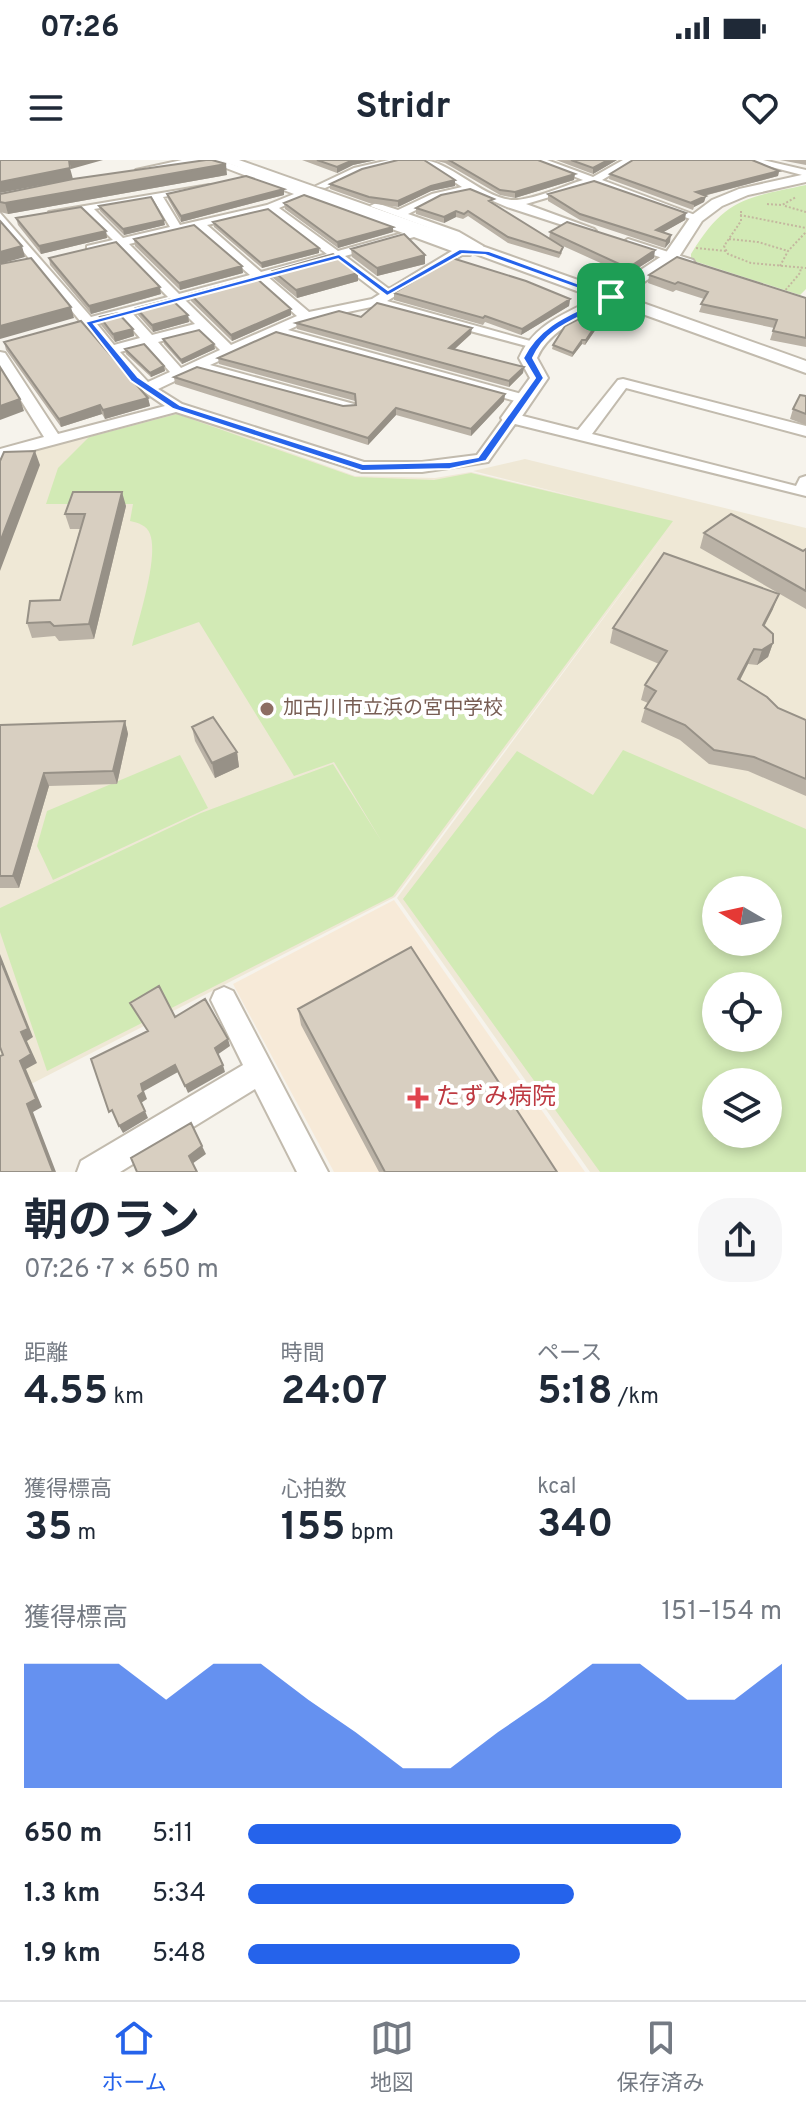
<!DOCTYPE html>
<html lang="ja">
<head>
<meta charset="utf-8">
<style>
	body { margin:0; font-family:Overpass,"Noto Sans JP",sans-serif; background:#f6f6f7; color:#1f2937; height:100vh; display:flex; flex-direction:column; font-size:30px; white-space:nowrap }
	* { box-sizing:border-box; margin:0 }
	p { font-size:26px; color:#747a83 }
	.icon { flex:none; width:44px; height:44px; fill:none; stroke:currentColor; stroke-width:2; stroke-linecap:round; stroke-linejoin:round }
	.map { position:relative; height:1012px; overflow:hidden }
	.sheet { display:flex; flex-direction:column; background:#fff; flex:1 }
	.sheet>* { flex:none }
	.needle { width:52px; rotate:279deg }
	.tools { position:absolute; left:702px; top:716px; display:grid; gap:16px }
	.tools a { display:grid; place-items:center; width:80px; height:80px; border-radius:50%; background:#fff; box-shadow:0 4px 12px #0003; font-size:40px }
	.pin { position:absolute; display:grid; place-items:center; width:68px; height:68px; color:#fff; margin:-34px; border-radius:16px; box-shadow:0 4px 12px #0006 }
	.round { display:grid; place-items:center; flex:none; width:84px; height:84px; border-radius:32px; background:#f6f6f7 }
	.overview { display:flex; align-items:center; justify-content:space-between; height:136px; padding:0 24px }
	h1 { font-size:44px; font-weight:700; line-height:60px }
	.figures { display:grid; grid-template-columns:repeat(3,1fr); gap:12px; height:136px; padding:8px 24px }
	.figures div { display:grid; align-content:center }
	.figures b { font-size:40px; font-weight:700 }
	.figures small { font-size:22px; font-weight:400 }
	.figures p { font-size:22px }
	.chart { height:224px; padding:16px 24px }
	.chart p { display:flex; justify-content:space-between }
	.chart svg { width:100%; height:144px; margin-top:8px; fill:#2563eb; opacity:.7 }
	ul { padding:0 24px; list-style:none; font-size:26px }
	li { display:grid; grid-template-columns:128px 96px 1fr; align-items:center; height:60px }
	li i { height:20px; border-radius:10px; background:#2563eb }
	.status { display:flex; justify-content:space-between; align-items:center; height:56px; padding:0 40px; background:#fff; direction:ltr }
	.status svg { height:22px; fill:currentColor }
	header { display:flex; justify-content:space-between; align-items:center; height:104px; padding:0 24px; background:#fff; font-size:36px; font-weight:700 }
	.tab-bar { display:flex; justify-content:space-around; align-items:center; height:112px; border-top:2px solid #e0e1e3; background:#fff; font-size:22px; color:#747a83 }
	.tab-bar a { display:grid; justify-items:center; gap:4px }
	.tab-bar .active { color:#2563eb }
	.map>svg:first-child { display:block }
	.commercial { fill:#f7ead8 }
	.education { fill:#efe8d6; fill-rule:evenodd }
	.green { fill:#d2eab5; fill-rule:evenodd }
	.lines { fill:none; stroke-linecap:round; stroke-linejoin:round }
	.minor-casing { stroke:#c2bbae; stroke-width:4 }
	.tertiary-casing { stroke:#c2bbae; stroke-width:4 }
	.path { stroke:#c4b79f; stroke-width:2; stroke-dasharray:2 2; stroke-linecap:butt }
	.minor { fill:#fff; fill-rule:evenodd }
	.tertiary { fill:#fff; fill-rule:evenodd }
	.wall { fill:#bab2a6 }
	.shaded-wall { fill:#979187 }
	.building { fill:#d8cfc1; stroke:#979187; stroke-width:2 }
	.route { fill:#2563eb; stroke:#fff; stroke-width:2; fill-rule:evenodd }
	.education-dot { fill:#8d6e63; stroke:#fff; stroke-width:3 }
	.health-dot { fill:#e0444e; stroke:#fff; stroke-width:3 }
	.labels { text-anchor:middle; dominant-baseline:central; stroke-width:8; stroke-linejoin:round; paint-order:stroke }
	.education-label { font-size:20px; fill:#785e54; stroke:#fff; text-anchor:start }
	.near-health-label { font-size:24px; fill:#be3a42; stroke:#fff; text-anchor:start }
</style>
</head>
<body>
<div class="status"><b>07:26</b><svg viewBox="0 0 49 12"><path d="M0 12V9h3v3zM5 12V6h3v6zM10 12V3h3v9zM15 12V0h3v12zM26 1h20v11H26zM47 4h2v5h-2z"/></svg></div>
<header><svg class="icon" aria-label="menu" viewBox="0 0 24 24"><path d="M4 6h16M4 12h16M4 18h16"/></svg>Stridr<svg class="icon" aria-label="heart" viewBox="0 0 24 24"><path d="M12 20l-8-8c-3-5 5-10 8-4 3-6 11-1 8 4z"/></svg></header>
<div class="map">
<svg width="806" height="1012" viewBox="0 0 806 1012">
	<rect width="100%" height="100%" fill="#f6f3ec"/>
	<!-- commercial -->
	<path class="commercial" d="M394,740L585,1012H334L233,824Z"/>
	<!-- education -->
	<path class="education" d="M169,252H177L355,316L435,318L471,312L592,341L473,311L525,299L806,368V1012H590L397,738L676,360L395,737L0,940V299ZM716,730H768V782H716ZM716,826H768V878H716ZM716,922H768V974H716Z"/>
	<!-- green -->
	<path class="green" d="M806,25V129L800,135L691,100V94C725,38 745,38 806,25Z
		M177,254L355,317L434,320L471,313L673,361L393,736L47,911L0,772V748L201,653L333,604L382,682L334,602L294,616L199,462L132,486C138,460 159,398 150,374C147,365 138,363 130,361L133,344H46L58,308L89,277Z
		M623,590L806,669V1012H600L403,739L517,591L593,635ZM716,730H768V782H716ZM716,826H768V878H716ZM716,922H768V974H716Z
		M180,595L208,648L53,720L37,686L47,651Z"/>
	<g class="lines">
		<!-- minor casing -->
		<g class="minor-casing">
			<path id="minor" d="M182,0H220L470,89V95H462L387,141L541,184L534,188L376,146L310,160L288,170L529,236L531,239L529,242H519L276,175L210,205L354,244V250H344L198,210L158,229L182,244L364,302H422L477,295L506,255L511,253L578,270L618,220L623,219L806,266V276L626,228L592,274L796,326L800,318L806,316V336L515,264L488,302L422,312H362L176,252L0,299V289L44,277L0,207V192L5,193L58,274L165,246L130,222L0,63V53L91,157L168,137L118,86L87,92V86L113,80L83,51L55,55L49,52L209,25V29L163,37L180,65L267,45L294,34L205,0L141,13L136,10ZM304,37L403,73L338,91L279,48ZM153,39L170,67L123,78L94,49ZM269,51L327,94L261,112L207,65ZM196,68L250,115L179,134L129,84ZM414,77L452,91L389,129L345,96ZM334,99L380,134L372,139L309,152L268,117ZM256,120L297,156L231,185L185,140ZM174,143L195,164L152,175L133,154ZM122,157L140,178L114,185L97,164ZM201,171L220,190L181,208L158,182ZM146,185L170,212L148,222L120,192Z
				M389,0H407L361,12L325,28L316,26L354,8Z
				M421,0C451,0 485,42 517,40C538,38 563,26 583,20L532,0H547L593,17L623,0H635L602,20L703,58L693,60L593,24L526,44L594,69L596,71L590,74L507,47L470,31L440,38L408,54L459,72L483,86V92L479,93L451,76L370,46L376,43L398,50L432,34L462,27Z
				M745,0H763L806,10V16Z
				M628,79L693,100L695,103L689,107L624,85L622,83Z
				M224,827L233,831L328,1012H297L255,929L120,1012H77L81,1001L243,905L211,840L215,831Z"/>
		</g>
		<!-- tertiary casing -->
		<g class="tertiary-casing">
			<path id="tertiary" d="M219,0H239L609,131L665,94L692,55L712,40L739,29L806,14V22L748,35L722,46L702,61L677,100L623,136L806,201V213L612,143C584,157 550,168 537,198L548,218L518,262H504L501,258L530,218L519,198C534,164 565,154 596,138Z"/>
		</g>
		<!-- path -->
		<path class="path" d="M767,44L782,45L796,37
			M785,46L806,52
			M741,51V61L724,86L728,94L751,103L806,108
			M740,55L806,68
			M729,79L758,82L788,91
			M696,88L726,91
			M780,106L788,91L806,72
			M783,133L800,113L801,107"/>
		<!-- minor -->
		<use href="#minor" class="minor"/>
		<!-- tertiary -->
		<use href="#tertiary" class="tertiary"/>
	</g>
	<!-- wall -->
	<path class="wall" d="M302,0H376L353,5L337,13Z
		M433,0H538L574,20L515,38L500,35L445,3Z
		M556,0H617L593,14Z
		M780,0H806V5Z
		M779,11L778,16L704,36H706L704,42L694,47L693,50L609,19L610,14Z
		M227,15L8,54L0,52V34Z
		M330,24L455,26L431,31L398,47L369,43L330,29Z
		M284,29V35L181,62L168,39L167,34Z
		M548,34L685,60L663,72L670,82L665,88L580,60L548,41Z
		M284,43L393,67V72L338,88L285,49Z
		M494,45L549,79L550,72L654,98L627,115L552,81L562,93L559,98L508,83L468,56L463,59L456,57L444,63L416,54V48Z
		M99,46L165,65L124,75L100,51Z
		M16,58L106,71L107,78L41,94L18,65Z
		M213,62L319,88V93L262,108L214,67Z
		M134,79L242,106L243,113L180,130L135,86Z
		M351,89L425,104L377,116L352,97Z
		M49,98L161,134L91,154L50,105Z
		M273,111L358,113V121L297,138L273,118Z
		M649,115L806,138V187L770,180L774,168L699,152L704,139L676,130L673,132L648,123Z
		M394,133L570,139L569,146L521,175L485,162L483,165L394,140Z
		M190,134L291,155L232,181L191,141Z
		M136,148L188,155L189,162L153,172L138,155Z
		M605,156L585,185L582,184L572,197L552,189L553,185Z
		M100,157L133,169L134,176L115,182L101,165Z
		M361,157L471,174L455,189L524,207L523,213L509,227L297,169L296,163Z
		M163,179L215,189L182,204L164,184Z
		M4,182L148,238L150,246L105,259L102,254L61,267L6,190Z
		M125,189L164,206L165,211L151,217L126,194Z
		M218,198L505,234L504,241L471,276L396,255L368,285L175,224L174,217L343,246L355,245V241L219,204Z
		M806,236V265L790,259L793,249Z
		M126,346L94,479L59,481L55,476L32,478L27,463L60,440L80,369H70L65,354Z
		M704,373L803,391L806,389V449L700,388Z
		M773,449L764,467L773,483L768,497L757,505L748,504L740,520L778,548L806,560V636L748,611L709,604L680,580L641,562L645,548L648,543L641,540L645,525L659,504L610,483L613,468Z
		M125,561L128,574L117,624L49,626L19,728H0V565Z
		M192,567L237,592L239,607L215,618L195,581Z
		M298,849L557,1012H379L301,865Z"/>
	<!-- shaded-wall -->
	<path class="shaded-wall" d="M69,0H103L71,9Z
		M353,0H376L353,5L337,13V7Z
		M608,0H617L593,14V8Z
		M226,4L227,15L8,54L5,43Z
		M70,8L73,19L0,33V22Z
		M779,11L778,16L695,38L696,32Z
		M575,14L574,20L515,38V32Z
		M455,20V26L431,31L398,47V41L431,26Z
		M284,29V35L181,62V56Z
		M706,36L704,42L694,47V44L692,42Z
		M456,51V57L444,63V57Z
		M686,53L685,60L655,77L656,70Z
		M164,60L165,65L124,75L123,69Z
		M393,67V72L338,88L337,82Z
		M106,71L107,78L41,94L39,86Z
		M671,75L670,82L665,88L666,81Z
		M22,86L25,97L0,104V92Z
		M319,88V93L262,108L261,103Z
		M655,90L654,98L627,115L628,108Z
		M425,95V104L377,116V108Z
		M242,106L243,113L180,130L179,123Z
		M358,113V121L297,138L296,130Z
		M160,127L161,134L91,154L89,146Z
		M570,139L569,146L521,175L522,169Z
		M71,147L74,158L0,179V166Z
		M291,149V155L232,181L231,175Z
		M605,151V156L585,185L586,180Z
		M188,155L189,162L153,172L152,165Z
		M472,168L471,174L449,194V188Z
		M133,169L134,176L115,182L113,174Z
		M582,180V184L572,197L573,193Z
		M214,184L215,189L182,204L181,200Z
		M164,206L165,211L151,217L150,213Z
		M524,207L523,213L509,227V221Z
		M505,234L504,241L471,276V269Z
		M148,238L150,246L105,259L103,250Z
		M20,239L24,251L0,260V246Z
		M100,245L102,254L61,267L59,259Z
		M396,248V255L368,285V278Z
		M35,291L40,305L0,411V382Z
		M122,332L126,346L94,479L89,464Z
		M779,434L773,449L757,480L763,465Z
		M773,483L768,497L757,505L762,490Z
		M754,489L748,504L733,534L738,519Z
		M125,561L128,574L117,624L113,611Z
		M237,592L239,607L215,618L212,603Z
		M44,613L49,626L19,728L13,716Z
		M0,794L33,877L27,881L37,903L26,909L42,947L33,952L56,1012H53L27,944L20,901L21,872L0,799Z
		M228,879L230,886L217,895L215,888Z
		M175,905L178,912L144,931L147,939L141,943L138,936L141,924Z
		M223,905L225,912L188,933L185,926Z
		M145,951L148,958L123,973L119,966Z
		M202,986L206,994L192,1004L189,996Z"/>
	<!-- building -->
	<path class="building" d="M0,0H69L70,8L0,22Z
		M206,0H212L226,4L5,43L0,42V34L73,19Z
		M317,0H353L337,7Z
		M398,0H424L455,20L431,26L398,41L369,37L330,24L362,9Z
		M449,0H538L575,14L515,32L500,30Z
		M571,0H608L593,8Z
		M633,0H752L779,11L696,32L706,36L692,42L694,44L610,14Z
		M246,16L284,29L181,56L167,34Z
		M594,21L686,53L656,70L671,75L666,81L580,54L548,34Z
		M470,29L494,39L489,41L563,87L560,93L508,77L468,51L464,54L456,51L444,57L416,48L441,35Z
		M304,35L393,67L337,82L284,43Z
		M151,37L164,60L123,69L99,46Z
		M81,47L106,71L39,86L16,58Z
		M268,49L319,88L261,103L213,62Z
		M0,61L22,86L0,92Z
		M567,62L655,90L628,108L550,72Z
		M194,65L242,106L179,123L134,79Z
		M404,74L425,95L377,108L351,89Z
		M116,82L160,127L89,146L49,98Z
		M333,94L358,113L296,130L273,111Z
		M677,97L806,138V178L773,171L777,160L701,144L708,132L678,122L675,124L649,115Z
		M31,98L71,147L0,166V104Z
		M452,98L526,121L570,139L522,169L485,156L483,158L394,133Z
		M255,117L291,149L231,175L190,134Z
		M171,139L188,155L152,165L136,148Z
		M377,143L472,168L449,188L524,207L509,221L296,163L339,151L361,157Z
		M598,149L605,151L586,180H582L573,193L553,185L565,166Z
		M118,153L133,169L113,174L100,157Z
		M81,161L148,238L103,250L100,245L59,259L4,182Z
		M199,170L214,184L181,200L163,179Z
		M276,172L505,234L471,269L396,248L368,278L174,217L197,207L343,246L356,245L355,234L218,198Z
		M144,184L164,206L150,213L125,189Z
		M0,207L20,239L0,246Z
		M800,235L806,236V254L793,249Z
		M35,291L0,382V301L4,292Z
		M73,332H122L89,464L54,466L50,462L27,463L30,441L60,440L85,354H65Z
		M731,354L803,391L806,389V431L704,373Z
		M664,393L779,434L763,465L773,474V483L762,490L754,489L738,519L767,537L778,548L806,560V619L754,597L714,590L685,565L645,548L656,531L645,525L667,491L613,468Z
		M213,557L237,592L212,603L192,567Z
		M125,561L113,611L44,613L13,716H0V565Z
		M411,787L557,1012H385L298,849Z
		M0,799L28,869L21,872L31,894L20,901L36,939L27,944L53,1012H0V896L3,895L0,887Z
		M159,826L175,857L205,839L228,879L215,888L223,905L185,926L175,905L141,924L143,932L138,936L145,951L119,966L112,950L109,952L91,899L148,871L130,843Z
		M191,963L202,986L189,996L197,1012H137L131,998Z"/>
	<!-- route -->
	<path class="route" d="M460,89L489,91L615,137C585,159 549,162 533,198L544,218L486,301L450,309L362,311L173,249L131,221L85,162L339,94L388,130ZM462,94L485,95L604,138C571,154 540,164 523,198L535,218L478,297L450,302L363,304L180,245L138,217L94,164L338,99L387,136Z"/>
	<!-- markers -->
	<circle class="education-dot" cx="267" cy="549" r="8"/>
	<path class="health-dot" d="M414 926h8v8h8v8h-8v8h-8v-8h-8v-8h8z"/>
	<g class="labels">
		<!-- education labels -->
		<g class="education-label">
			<text x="283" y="549">加古川市立浜の宮中学校</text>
		</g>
		<!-- near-health labels -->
		<g class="near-health-label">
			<text x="436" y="938">たずみ病院</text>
		</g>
	</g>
</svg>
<div class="tools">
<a><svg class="needle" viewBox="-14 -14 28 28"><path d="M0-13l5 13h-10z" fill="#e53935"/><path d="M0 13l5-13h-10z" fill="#747a83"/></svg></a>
<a><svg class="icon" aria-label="locate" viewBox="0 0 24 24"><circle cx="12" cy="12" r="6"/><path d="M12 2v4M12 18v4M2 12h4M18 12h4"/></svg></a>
<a><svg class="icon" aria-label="layers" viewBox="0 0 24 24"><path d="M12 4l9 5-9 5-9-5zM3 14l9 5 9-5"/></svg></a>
</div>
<div class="pin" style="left:611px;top:137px;background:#1e9e55"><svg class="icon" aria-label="arrive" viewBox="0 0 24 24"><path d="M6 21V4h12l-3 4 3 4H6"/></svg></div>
</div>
<section class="sheet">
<div class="overview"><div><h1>朝のラン</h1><p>07:26 · 7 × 650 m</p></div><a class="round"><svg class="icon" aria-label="share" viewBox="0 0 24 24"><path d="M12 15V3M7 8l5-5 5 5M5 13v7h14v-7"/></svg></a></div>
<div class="figures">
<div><p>距離</p><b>4.55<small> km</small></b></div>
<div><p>時間</p><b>24:07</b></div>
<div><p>ペース</p><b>5:18<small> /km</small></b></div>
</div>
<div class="figures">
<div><p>獲得標高</p><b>35<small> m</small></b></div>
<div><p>心拍数</p><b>155<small> bpm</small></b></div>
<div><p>kcal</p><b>340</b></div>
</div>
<div class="chart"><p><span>獲得標高</span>151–154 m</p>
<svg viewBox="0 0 160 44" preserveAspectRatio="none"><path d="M0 44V6L10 6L20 6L30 17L40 6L50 6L60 17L70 27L80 38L90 38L100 27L110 17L120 6L130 6L140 17L150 17L160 6V44z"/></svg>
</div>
<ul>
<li><b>650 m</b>5:11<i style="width:81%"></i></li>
<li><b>1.3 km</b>5:34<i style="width:61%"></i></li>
<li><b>1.9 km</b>5:48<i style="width:51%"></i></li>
</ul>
</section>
<nav class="tab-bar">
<a class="active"><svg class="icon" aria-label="home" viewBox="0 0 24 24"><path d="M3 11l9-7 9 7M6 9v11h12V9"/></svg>ホーム</a>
<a><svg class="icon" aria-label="map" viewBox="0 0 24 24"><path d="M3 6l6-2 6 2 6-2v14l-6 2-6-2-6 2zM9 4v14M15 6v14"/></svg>地図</a>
<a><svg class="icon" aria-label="saved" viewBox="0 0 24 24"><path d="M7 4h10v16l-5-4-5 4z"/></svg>保存済み</a>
</nav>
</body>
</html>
